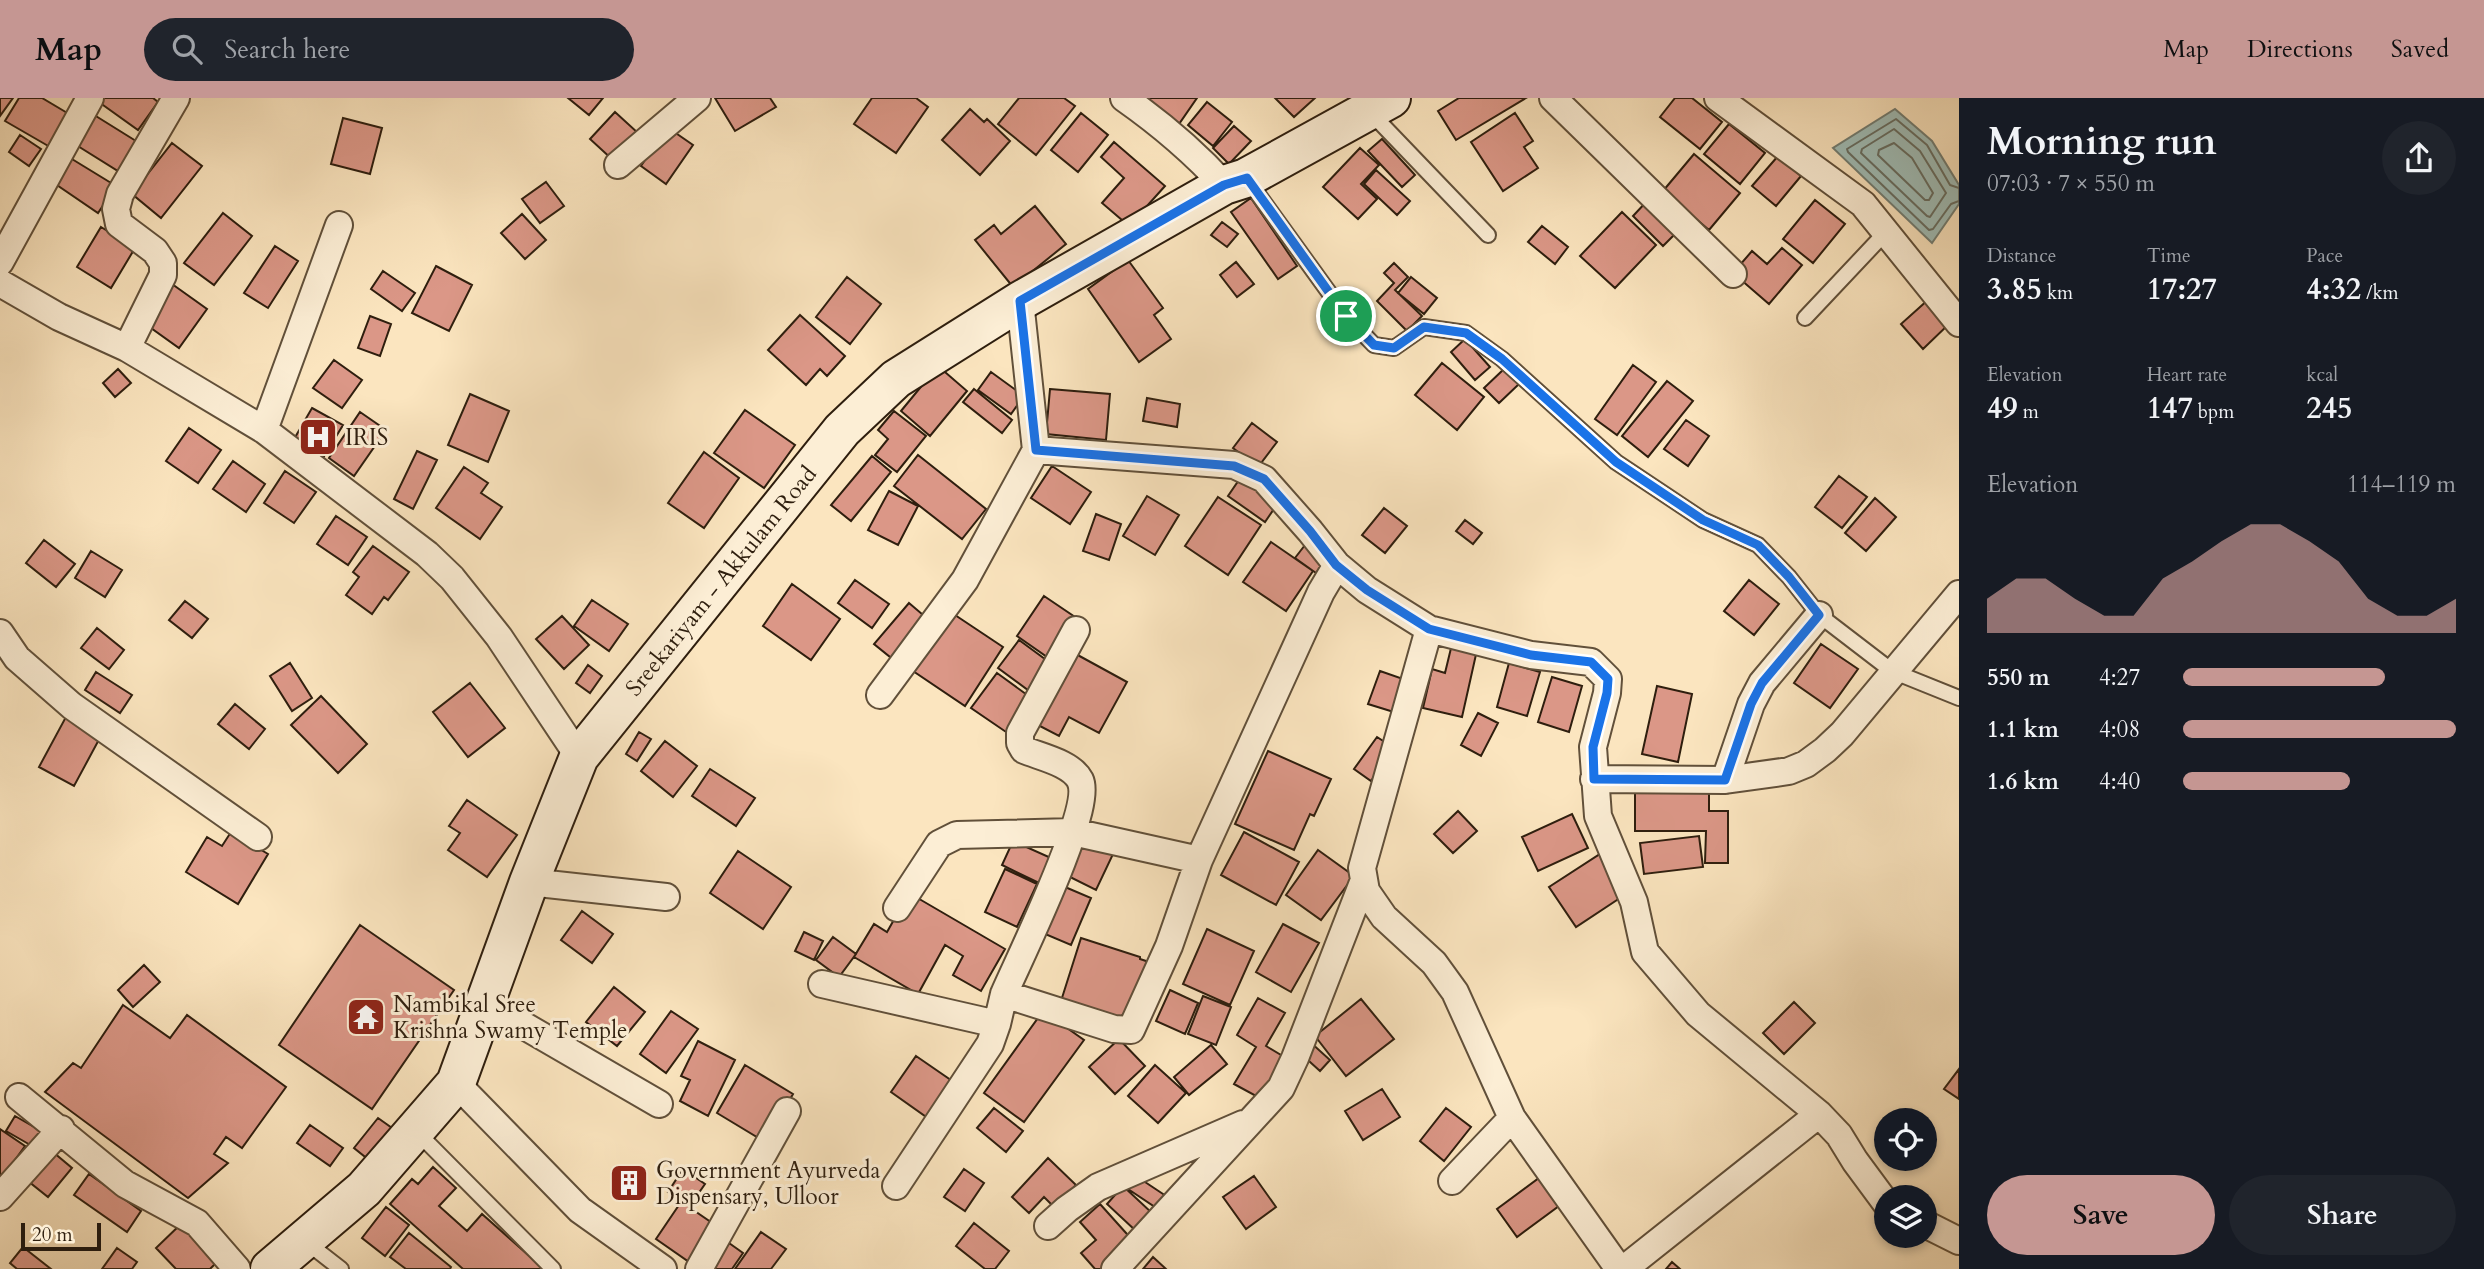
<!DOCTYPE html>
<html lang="en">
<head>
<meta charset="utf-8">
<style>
	body { margin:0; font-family:Cardo,serif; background:#20242c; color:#f1f3f6; height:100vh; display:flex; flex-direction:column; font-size:26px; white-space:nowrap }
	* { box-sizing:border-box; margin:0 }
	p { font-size:23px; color:#9ea1a6 }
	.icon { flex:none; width:38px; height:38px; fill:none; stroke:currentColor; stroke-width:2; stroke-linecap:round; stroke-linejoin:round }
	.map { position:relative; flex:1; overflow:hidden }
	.sheet { display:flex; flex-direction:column; background:#171b24; width:525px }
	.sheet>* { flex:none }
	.tools { position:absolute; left:1874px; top:1010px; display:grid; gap:14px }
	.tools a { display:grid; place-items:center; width:63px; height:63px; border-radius:50%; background:#171b24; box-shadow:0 4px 10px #0003; font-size:35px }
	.scale { position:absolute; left:21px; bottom:18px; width:80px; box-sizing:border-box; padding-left:7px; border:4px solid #2e1e0e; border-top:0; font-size:19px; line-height:24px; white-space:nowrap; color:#2e1e0e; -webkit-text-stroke:5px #fceed5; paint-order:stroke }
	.pin { position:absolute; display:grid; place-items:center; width:60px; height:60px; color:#fff; margin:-30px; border:4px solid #fff; border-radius:50%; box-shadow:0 2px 7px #0007 }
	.round { display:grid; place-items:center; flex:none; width:74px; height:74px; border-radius:37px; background:#20242c }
	.summary { display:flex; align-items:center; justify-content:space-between; height:119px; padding:0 28px }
	h1 { font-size:38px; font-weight:700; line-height:52px }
	.metrics { display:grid; grid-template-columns:repeat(3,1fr); gap:10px; height:119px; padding:7px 28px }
	.metrics div { display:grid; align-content:center }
	.metrics b { font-size:30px; font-weight:700 }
	.metrics small { font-size:19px; font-weight:400 }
	.metrics p { font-size:19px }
	.chart { height:196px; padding:14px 28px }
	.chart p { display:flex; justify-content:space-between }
	.chart svg { width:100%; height:126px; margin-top:7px; fill:#c59692; opacity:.7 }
	.primary-button { display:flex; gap:14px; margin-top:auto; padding:14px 28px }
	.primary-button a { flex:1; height:80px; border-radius:42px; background:#c59692; color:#111; font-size:28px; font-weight:700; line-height:80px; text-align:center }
	.primary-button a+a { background:#20242c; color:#f1f3f6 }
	ul { padding:0 28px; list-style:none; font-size:23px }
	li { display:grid; grid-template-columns:112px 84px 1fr; align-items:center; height:52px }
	li i { height:18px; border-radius:9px; background:#c59692 }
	header { display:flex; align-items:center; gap:42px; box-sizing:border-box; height:98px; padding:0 35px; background:#c59692; color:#111 }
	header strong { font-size:33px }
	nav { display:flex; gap:38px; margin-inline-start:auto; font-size:24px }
	.search { width:490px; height:63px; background:#20242c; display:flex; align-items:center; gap:18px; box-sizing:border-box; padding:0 24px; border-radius:38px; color:#9ea1a6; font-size:26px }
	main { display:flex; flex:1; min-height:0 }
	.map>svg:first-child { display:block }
	.water { fill:#a0beb8; stroke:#727e74; stroke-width:2 }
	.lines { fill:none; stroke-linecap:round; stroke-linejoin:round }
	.shore { stroke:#676e63; stroke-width:2 }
	.building { fill:#db9787; stroke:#2e1e0e; stroke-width:2 }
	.lane-casing { stroke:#61503a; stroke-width:18 }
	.street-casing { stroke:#61503a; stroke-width:30 }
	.secondary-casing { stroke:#2e1e0e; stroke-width:42 }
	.lane { stroke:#fceed5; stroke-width:14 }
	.street { stroke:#fceed5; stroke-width:26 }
	.secondary { stroke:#fceed5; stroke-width:38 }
	.route-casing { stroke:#fff; stroke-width:14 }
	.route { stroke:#1a73e8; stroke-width:9 }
	.labels { text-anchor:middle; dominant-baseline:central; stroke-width:6; stroke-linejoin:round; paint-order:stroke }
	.poi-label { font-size:23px; fill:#2e1e0e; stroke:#fceed5; text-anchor:start }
	.street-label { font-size:23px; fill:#2e1e0e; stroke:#fceed5 }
</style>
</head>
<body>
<header>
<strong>Map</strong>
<div class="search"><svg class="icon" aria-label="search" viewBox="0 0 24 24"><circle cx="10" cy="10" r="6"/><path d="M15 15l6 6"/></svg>Search here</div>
<nav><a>Map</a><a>Directions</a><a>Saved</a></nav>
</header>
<main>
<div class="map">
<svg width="1959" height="1171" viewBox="0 0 1959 1171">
	<rect width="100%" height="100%" fill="#fbe5bf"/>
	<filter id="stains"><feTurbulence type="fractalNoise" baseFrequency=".00286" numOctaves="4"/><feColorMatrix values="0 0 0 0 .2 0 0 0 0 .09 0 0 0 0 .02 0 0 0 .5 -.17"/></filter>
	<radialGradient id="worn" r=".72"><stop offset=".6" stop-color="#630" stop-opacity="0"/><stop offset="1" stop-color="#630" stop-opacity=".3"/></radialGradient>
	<!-- water -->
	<path class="water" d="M1895,11L1932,43L1959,87V106L1932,145L1833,50Z"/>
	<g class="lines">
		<!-- shore -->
		<path class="shore" d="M1894,31L1920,53L1946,95L1930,119L1927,118L1861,55L1862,51Z
			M1894,45L1912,60L1933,95L1929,102H1925L1878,57L1879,52Z
			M1959,90L1950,87L1927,47L1896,21L1847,51L1848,54L1929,132L1933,131L1951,106L1959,103"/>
	</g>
	<!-- building -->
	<path class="building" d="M0,0H13L0,18Z
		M19,0H42L69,16L50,49L5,23Z
		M97,0H153L158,4L138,32L96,2Z
		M568,0H603L589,17Z
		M715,0H770L776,9L735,33Z
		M872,0H916L928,9L896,55L854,26Z
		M1019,0H1064L1075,8L1036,57L998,26Z
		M1141,0H1197L1179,26Z
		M1275,0H1315L1294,19Z
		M1459,0H1526L1456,42L1438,13Z
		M1675,0H1692L1722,24L1700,51L1660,19Z
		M1207,4L1232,24L1213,48L1188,27Z
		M970,11L984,24L987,21L1010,43L980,77L942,42Z
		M615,14L638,35L614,63L590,41Z
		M91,15L144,48L126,78L73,45Z
		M1081,15L1108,37L1078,74L1051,52Z
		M1515,15L1533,43L1524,49L1538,70L1503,93L1471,44Z
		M343,20L382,30L370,76L331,66Z
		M1729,26L1765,55L1740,86L1704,56Z
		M1234,28L1251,43L1229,66L1213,50Z
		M667,29L693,47L666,86L641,68Z
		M20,37L41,51L29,68L9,54Z
		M1382,41L1415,77L1402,89L1368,53Z
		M1114,44L1165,88L1129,128L1102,105L1124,80L1101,59Z
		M172,45L202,68L161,120L132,96Z
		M1360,50L1379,67L1361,86L1377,101L1358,121L1323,89Z
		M1694,56L1740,95L1709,132L1663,93Z
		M67,58L116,88L98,115L51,83Z
		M1778,58L1801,78L1776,108L1752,88Z
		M1376,72L1410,103L1397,117L1364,86Z
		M546,84L564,108L540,125L522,101Z
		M1251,100L1297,168L1278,181L1231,114Z
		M1648,102L1679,132L1663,148L1633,118Z
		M1815,102L1845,126L1813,165L1783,141Z
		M1035,108L1066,146L1013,189L975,142L994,127L1001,136Z
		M1622,114L1656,147L1615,190L1580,158Z
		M223,115L252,138L214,187L184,165Z
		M522,116L546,142L525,161L501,135Z
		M1222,124L1238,136L1227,149L1211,137Z
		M1542,128L1568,149L1555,166L1528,144Z
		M101,129L135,150L111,190L77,169Z
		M275,148L298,163L268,210L244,195Z
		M1782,150L1802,167L1769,206L1733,175L1752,153L1767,166Z
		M1128,162L1163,210L1154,217L1171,241L1139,264L1088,191Z
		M1236,164L1254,186L1237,199L1220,177Z
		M1394,165L1408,179L1395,192L1422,218L1407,233L1377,203L1394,185L1384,175Z
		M436,168L472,187L449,233L412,215Z
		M383,173L415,195L402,213L371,191Z
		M847,179L881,206L850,246L816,219Z
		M1411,179L1437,200L1424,216L1398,195Z
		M172,186L207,211L179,250L144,225Z
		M1929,201L1950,225L1923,251L1901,226Z
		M800,217L845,258L827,278L820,271L806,287L768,252Z
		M370,218L391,226L380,258L358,250Z
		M1465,241L1490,269L1475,282L1451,254Z
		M334,262L362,282L342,310L313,290Z
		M1442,265L1484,299L1457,332L1415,297Z
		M1633,267L1656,284L1617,337L1595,321Z
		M938,268L967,293L930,338L901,313Z
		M118,271L131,285L115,299L103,285Z
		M1504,271L1519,286L1499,305L1484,290Z
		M991,274L1024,298L1011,316L978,292Z
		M1667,283L1693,303L1648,359L1622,338Z
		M974,291L1012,322L1002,335L963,304Z
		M1050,291L1110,296L1106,342L1046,336Z
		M470,296L509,313L488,364L448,347Z
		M1147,300L1180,306L1177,329L1143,323Z
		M312,310L343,327L323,360L293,343Z
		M745,312L795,347L764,390L714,355Z
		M894,313L926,338L897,374L875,357L888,341L878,332Z
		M360,314L386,332L354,378L329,360Z
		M1686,322L1709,338L1688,368L1664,351Z
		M1252,325L1277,344L1258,369L1233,350Z
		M189,330L221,352L198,385L166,363Z
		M417,353L437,362L413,411L394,401Z
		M704,354L739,380L704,430L668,405Z
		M918,357L986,411L962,441L894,388Z
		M872,358L891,374L851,423L831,407Z
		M233,363L265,386L246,414L213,391Z
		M1052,368L1091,394L1070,426L1031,400Z
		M464,369L488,385L481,395L502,409L480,441L436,410Z
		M285,373L316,394L294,425L264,405Z
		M1839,378L1867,399L1842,430L1815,409Z
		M1241,379L1278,405L1265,424L1228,398Z
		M889,393L918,408L898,447L868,432Z
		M1147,398L1179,417L1155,457L1123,438Z
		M1218,399L1261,427L1228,477L1185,448Z
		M1875,400L1896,419L1866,453L1845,435Z
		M1384,410L1407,428L1385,455L1362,437Z
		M1096,416L1121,426L1109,462L1083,453Z
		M336,418L367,439L348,467L317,446Z
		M1465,422L1482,435L1473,446L1456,433Z
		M44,442L75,466L56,489L26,465Z
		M1271,444L1313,473L1286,513L1243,484Z
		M1305,447L1326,462L1316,475L1295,460Z
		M373,448L409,474L388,502L384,499L372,516L346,497L359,479L353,474Z
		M91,453L122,472L105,499L75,480Z
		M855,482L889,506L872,530L838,505Z
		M1749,482L1779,506L1754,537L1724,513Z
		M792,486L840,521L811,562L763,528Z
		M1044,498L1078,521L1050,561L1017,538Z
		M592,502L628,526L609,553L574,528Z
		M185,503L208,521L192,540L169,522Z
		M909,505L929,522L895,563L874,546Z
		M949,513L1003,549L965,608L910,571Z
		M562,518L589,547L564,571L536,541Z
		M97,530L124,552L109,571L81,550Z
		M1019,542L1053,567L1032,595L998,570Z
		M1452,546L1477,552L1462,619L1423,610L1432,571L1445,575Z
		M1821,546L1858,571L1830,610L1794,585Z
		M1074,555L1127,584L1099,635L1069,619L1059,638L1036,626Z
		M290,565L312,600L292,613L270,578Z
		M1509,565L1540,574L1527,618L1497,609Z
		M588,567L602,578L590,595L576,585Z
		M1380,573L1409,583L1397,615L1368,606Z
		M96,574L132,597L120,615L85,592Z
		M997,575L1034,602L1009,636L971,610Z
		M1552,579L1582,588L1569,634L1538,624Z
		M470,585L505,630L468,659L433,614Z
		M1657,588L1692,596L1678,664L1642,656Z
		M321,598L367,646L338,675L291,627Z
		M235,606L265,631L249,651L218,626Z
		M1478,615L1498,625L1481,658L1461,647Z
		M67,617L102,636L74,688L39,669Z
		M639,634L651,641L637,663L626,656Z
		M1377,639L1394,650L1371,683L1354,671Z
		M665,643L697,668L673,699L641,673Z
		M1268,653L1331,681L1314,718L1310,716L1294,752L1235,726Z
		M710,671L755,700L736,728L692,698Z
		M1635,687H1709V713H1728V765H1705L1706,733H1635Z
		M467,702L517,737L487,779L448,752L460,735L449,728Z
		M1458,713L1477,733L1453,755L1434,736Z
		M1572,716L1588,750L1538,773L1522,739Z
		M231,734L268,756L238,806L186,774L207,739L222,748Z
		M1244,734L1299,764L1276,807L1221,777Z
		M1699,738L1703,769L1644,776L1640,745Z
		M1085,740L1114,754L1096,792L1066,777Z
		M1013,743L1051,760L1039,785L1002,767Z
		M1318,752L1354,778L1321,822L1286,797Z
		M738,753L791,789L763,831L710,795Z
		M1600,756L1626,796L1576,829L1549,789Z
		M1005,771L1037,786L1017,829L985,814Z
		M1058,786L1091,800L1071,847L1038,833Z
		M909,795L1005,851L981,893L953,877L963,858L945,847L918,896L854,859L874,826L887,834Z
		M582,813L613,836L592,865L561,842Z
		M1283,826L1319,845L1291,894L1256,874Z
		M360,827L454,892L372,1011L279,947Z
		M1207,831L1254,853L1230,907L1183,886Z
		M804,834L823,843L814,862L795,853Z
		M833,839L856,856L839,879L816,862Z
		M1081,840L1140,859V861L1149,864L1130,925L1061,903Z
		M144,867L160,884L133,909L118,892Z
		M614,889L645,914L617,948L586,924Z
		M1170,892L1198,905L1185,936L1156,923Z
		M1203,898L1231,909L1216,947L1188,936Z
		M1258,900L1285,915L1266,948L1291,963L1267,1004L1234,986L1256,949L1237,937Z
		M1361,901L1394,941L1346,978L1315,938Z
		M1794,904L1815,925L1784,956L1763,935Z
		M123,907L170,940L187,917L286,989L242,1050L226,1039L214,1056L228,1065L188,1100L45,994L73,965L81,970Z
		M671,913L698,931L666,975L640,956Z
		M1043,913L1084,942L1024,1024L984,995Z
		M1119,941L1145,968L1115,996L1089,969Z
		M698,943L735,962L708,1018L680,1003L690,982L681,978Z
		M1309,943L1330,962L1320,973L1299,954Z
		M1211,947L1227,966L1189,997L1174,979Z
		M916,958L958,987L932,1023L891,994Z
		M745,967L793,996L765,1044L717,1015Z
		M1155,967L1186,995L1158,1025L1128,998Z
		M1959,971V1001L1944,991Z
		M1382,991L1400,1019L1363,1042L1345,1013Z
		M994,1010L1023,1033L1006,1054L977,1030Z
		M1446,1010L1471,1029L1444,1063L1420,1043Z
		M15,1018L48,1037L39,1052L6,1033Z
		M378,1020L399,1035L374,1066L354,1050Z
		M310,1027L343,1050L330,1068L297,1045Z
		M0,1031L25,1048L0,1083Z
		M47,1049L72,1070L48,1099L23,1079Z
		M1048,1060L1076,1087L1055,1110L1044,1099L1029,1115L1012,1099Z
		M433,1069L456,1090L439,1108L467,1133L482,1116L544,1171H463L390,1106L412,1081L418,1086Z
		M683,1071L705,1086L689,1109L718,1129L692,1166L656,1141L681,1104L668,1094Z
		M964,1071L984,1085L965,1113L944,1099Z
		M89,1076L141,1113L127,1134L74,1097Z
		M1543,1077L1563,1105L1517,1139L1497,1111Z
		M628,1078L636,1085L630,1091L622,1085Z
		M1136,1078L1166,1098L1158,1111L1128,1091Z
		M1254,1078L1276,1109L1246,1131L1223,1099Z
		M1123,1088L1152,1115L1136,1133L1107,1106Z
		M1100,1106L1135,1145L1105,1171H1095L1081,1155L1096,1142L1080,1124Z
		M386,1109L409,1127L385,1158L362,1140Z
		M183,1124L219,1162L210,1171H176L156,1150Z
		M974,1125L1009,1153L995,1171H985L956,1148Z
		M761,1134L786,1151L771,1171H735Z
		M409,1135L451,1169L450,1171H406L390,1159Z
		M729,1145L743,1155L732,1171H711Z
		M23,1149L51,1171H17L10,1165Z
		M117,1150L137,1164L132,1171H102Z
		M1153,1159L1166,1171H1143Z
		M1672,1164L1680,1171H1666Z"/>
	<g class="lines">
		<!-- lane casing -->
		<g class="lane-casing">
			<path id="lane" d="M1370,14L1488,137
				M1247,81L1346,218L1374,247L1394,250L1424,229L1466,235L1502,261L1616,364L1703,422L1758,447L1789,479L1819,517L1892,573L1959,600
				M1805,220L1886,134
				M416,1033L553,1171
				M305,1143L341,1171"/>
		</g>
		<!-- street casing -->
		<g class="street-casing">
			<path id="street" d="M1124,0C1161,26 1194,54 1224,87
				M1553,0L1733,176
				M1718,0L1863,106L1959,225
				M618,67L697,0
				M0,164L90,0
				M0,185L59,219L127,250L264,332L427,456L452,480L499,539L579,659
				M1020,203L1036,352L1234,367L1264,381L1310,433L1337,467L1367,492L1429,531L1531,557L1591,564L1608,581L1607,595L1593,649L1598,718L1634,804L1645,854L1698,916L1819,1016L1839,1037L1855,1063L1886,1105
				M127,250L163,177V165L155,153L119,126L116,111L120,96L176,0
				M264,332L339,127
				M1429,531L1362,770L1366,793L1384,819L1434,865L1455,894L1512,1020L1452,1083
				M0,535L17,560L72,608L258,739
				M880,597L965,482L1036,352
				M1594,681L1725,682L1789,673L1806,666L1825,652L1842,636L1959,496
				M1725,682L1751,606L1762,585L1819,517
				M529,784L666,799
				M897,810L939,746L957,737L1073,734L1199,762
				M822,886L997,926
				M1004,896C1019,861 1094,710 1080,682C1071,665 1041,659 1024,652L1020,645V635L1076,532
				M485,905L659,1006
				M456,985L580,1112L663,1171
				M19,999L125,1086L197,1125L237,1171
				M1512,1020L1619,1171
				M896,1088L990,946L997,926L1004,896L1114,931L1131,932L1169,848L1199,762L1321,494L1337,467
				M0,1099L61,1031
				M1925,1126L1959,1143
				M1048,1128L1067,1111L1098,1089L1243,1026
				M699,1171L787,1013
				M1115,1171L1281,990L1295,960L1364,782
				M1624,1171L1819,1016"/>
		</g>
		<!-- secondary casing -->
		<g class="secondary-casing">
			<path id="secondary" d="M270,1171L364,1091L456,985L529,784L579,659L842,332L896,281L1020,203L1224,87L1246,80L1391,0"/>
		</g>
		<!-- lane -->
		<use href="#lane" class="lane"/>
		<!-- street -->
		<use href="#street" class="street"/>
		<!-- secondary -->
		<use href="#secondary" class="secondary"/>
	</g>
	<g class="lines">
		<!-- route casing -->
		<g class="route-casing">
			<path id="route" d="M1247,80L1346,218L1374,247L1394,250L1424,229L1466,235L1502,261L1616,364L1703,422L1758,447L1789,479L1819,517L1762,585L1751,606L1725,682L1594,681L1593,649L1607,595L1608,581L1591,564L1531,557L1429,531L1367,492L1336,467L1310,433L1264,381L1234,368L1036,352L1020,203L1224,87Z"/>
		</g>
		<!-- route -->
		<use href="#route" class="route"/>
	</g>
	<!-- icons -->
	<defs>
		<g id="hospital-square" transform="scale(2.0125)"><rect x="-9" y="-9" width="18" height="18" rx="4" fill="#8f2418" stroke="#fceed5"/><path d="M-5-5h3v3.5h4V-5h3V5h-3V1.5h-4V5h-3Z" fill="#fff"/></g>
		<g id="temple-square" transform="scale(2.0125)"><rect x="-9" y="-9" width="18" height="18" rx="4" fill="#8f2418" stroke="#fceed5"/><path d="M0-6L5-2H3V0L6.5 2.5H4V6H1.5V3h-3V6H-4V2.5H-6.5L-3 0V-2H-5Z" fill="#fff"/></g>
		<g id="building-square" transform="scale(2.0125)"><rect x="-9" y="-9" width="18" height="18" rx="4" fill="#8f2418" stroke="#fceed5"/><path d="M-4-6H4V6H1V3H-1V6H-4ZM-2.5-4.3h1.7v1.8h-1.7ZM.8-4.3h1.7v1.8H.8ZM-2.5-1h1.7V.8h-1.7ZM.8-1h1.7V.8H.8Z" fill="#fff"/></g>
	</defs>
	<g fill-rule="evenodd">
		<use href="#hospital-square" x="318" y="339"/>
		<use href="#temple-square" x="366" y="919"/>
		<use href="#building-square" x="629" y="1085"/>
	</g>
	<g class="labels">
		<!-- poi labels -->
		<g class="poi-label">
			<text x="345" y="339">IRIS</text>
			<text x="393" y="906">Nambikal Sree<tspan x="393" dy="26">Krishna Swamy Temple</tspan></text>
			<text x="656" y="1072">Government Ayurveda<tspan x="656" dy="26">Dispensary, Ulloor</tspan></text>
		</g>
		<!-- street labels -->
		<g class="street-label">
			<text transform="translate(721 483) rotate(-51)">Sreekariyam - Akkulam Road</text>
		</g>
	</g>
	<rect width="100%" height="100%" filter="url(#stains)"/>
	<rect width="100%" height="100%" fill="url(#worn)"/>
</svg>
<div class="tools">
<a><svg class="icon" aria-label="locate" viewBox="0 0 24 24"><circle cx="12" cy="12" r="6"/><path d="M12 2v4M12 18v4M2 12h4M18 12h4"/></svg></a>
<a><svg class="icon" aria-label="layers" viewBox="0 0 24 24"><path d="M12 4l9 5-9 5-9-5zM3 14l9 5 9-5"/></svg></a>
</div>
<div class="scale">20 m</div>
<div class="pin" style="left:1346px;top:218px;background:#1e9e55"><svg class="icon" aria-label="arrive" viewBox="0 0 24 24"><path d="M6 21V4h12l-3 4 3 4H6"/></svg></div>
</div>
<section class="sheet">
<div class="summary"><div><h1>Morning run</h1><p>07:03 · 7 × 550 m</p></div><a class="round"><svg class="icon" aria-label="share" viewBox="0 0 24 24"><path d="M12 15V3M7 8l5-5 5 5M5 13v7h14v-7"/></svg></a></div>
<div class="metrics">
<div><p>Distance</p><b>3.85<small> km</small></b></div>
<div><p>Time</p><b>17:27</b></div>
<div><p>Pace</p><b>4:32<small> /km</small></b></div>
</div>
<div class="metrics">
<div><p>Elevation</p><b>49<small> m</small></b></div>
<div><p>Heart rate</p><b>147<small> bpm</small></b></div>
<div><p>kcal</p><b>245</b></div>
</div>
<div class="chart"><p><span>Elevation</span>114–119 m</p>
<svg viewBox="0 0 160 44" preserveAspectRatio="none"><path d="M0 44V32L10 25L20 25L30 32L40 38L50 38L60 25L70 19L80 12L90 6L100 6L110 12L120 19L130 32L140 38L150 38L160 32V44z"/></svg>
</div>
<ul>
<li><b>550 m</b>4:27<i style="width:74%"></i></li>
<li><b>1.1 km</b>4:08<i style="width:100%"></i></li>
<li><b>1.6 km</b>4:40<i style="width:61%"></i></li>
</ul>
<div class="primary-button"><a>Save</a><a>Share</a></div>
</section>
</main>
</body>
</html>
